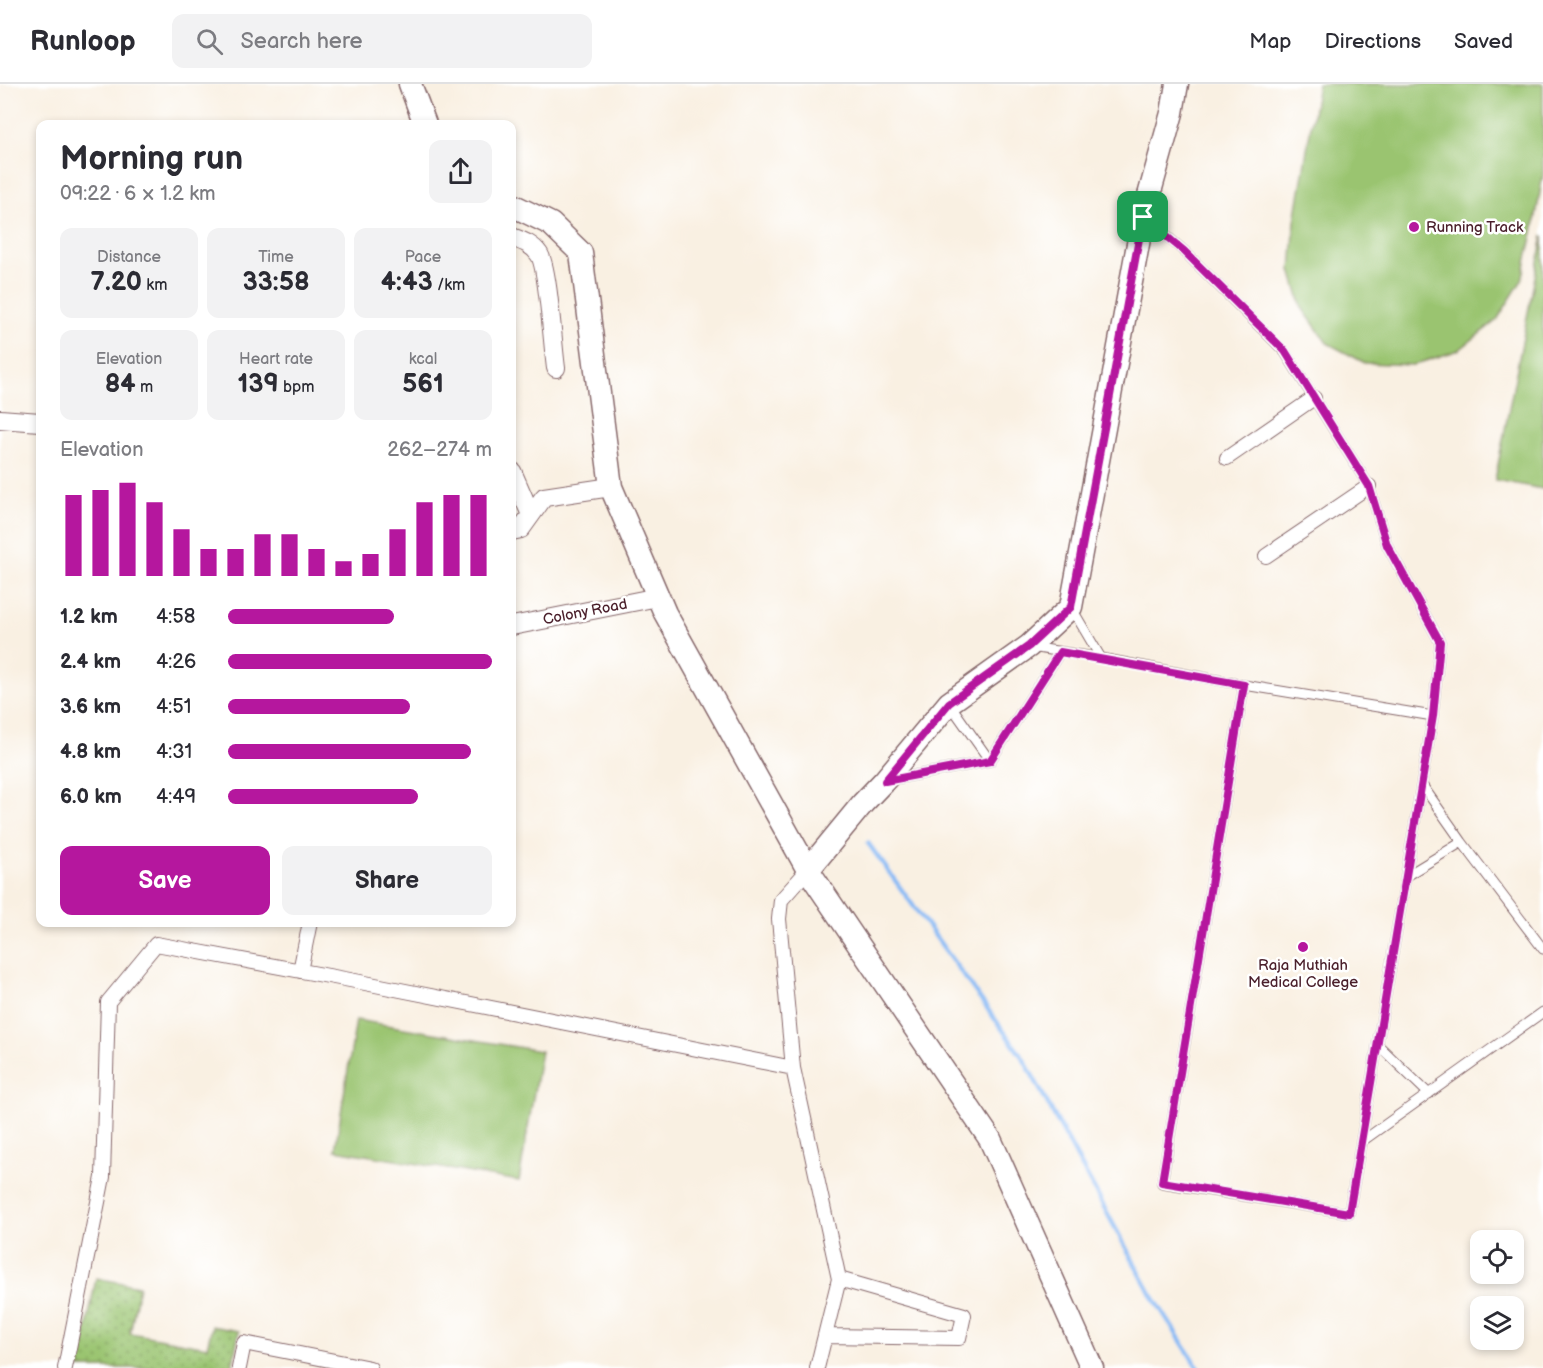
<!DOCTYPE html>
<html lang="en">
<head>
<meta charset="utf-8">
<style>
	body { margin:0; font-family:"Balsamiq Sans",sans-serif; background:#f2f2f3; color:#2b2b33; height:100vh; display:flex; flex-direction:column; font-size:22px; white-space:nowrap }
	* { box-sizing:border-box; margin:0 }
	p { font-size:20px; color:#7c7c81 }
	.icon { flex:none; width:33px; height:33px; fill:none; stroke:currentColor; stroke-width:2; stroke-linecap:round; stroke-linejoin:round }
	.map { position:relative; flex:1; overflow:hidden }
	.sheet { position:absolute; left:36px; top:36px; width:480px; height:807px; display:flex; flex-direction:column; background:#fff; border-radius:12px; box-shadow:0 3px 9px #0003 }
	.sheet>* { flex:none }
	.controls { position:absolute; left:1470px; top:1146px; display:grid; gap:12px }
	.controls a { display:grid; place-items:center; width:54px; height:54px; border-radius:12px; background:#fff; box-shadow:0 3px 9px #0003; font-size:30px }
	.pin { position:absolute; display:grid; place-items:center; width:51px; height:51px; color:#fff; margin:-26px; border-radius:12px; box-shadow:0 3px 9px #0006 }
	.round { display:grid; place-items:center; flex:none; width:63px; height:63px; border-radius:12px; background:#f2f2f3 }
	.headline { display:flex; align-items:center; justify-content:space-between; height:102px; padding:0 24px }
	h1 { font-size:33px; font-weight:800; line-height:45px }
	.figures { display:grid; grid-template-columns:repeat(3,1fr); gap:9px; height:102px; padding:6px 24px }
	.figures div { display:grid; align-content:center; border-radius:12px; background:#f2f2f3; text-align:center }
	.figures b { font-size:26px; font-weight:800 }
	.figures small { font-size:16px; font-weight:400 }
	.figures p { font-size:16px }
	.chart { height:168px; padding:12px 24px }
	.chart p { display:flex; justify-content:space-between }
	.chart svg { width:100%; height:108px; margin-top:6px; stroke:#b5179e; stroke-width:6 }
	.button { display:flex; gap:12px; margin-top:auto; padding:12px 24px }
	.button a { flex:1; height:69px; border-radius:12px; background:#b5179e; color:#fff; font-size:24px; font-weight:800; line-height:69px; text-align:center }
	.button a+a { background:#f2f2f3; color:#2b2b33 }
	ul { padding:0 24px; list-style:none; font-size:20px }
	li { display:grid; grid-template-columns:96px 72px 1fr; align-items:center; height:45px }
	li i { height:15px; border-radius:8px; background:#b5179e }
	header { display:flex; align-items:center; gap:36px; box-sizing:border-box; height:84px; padding:0 30px; background:#fff; border-bottom:2px solid #e1e1e2 }
	header strong { font-size:28px }
	nav { display:flex; gap:33px; margin-inline-start:auto; font-size:21px }
	.search { width:420px; height:54px; background:#f2f2f3; display:flex; align-items:center; gap:15px; box-sizing:border-box; padding:0 21px; border-radius:12px; color:#7c7c81; font-size:22px }
	.map>svg:first-child { display:block }
	.grass { fill:#9ac470; stroke:#72724e; stroke-width:1.5 }
	.garden { fill:url(#garden-dots); stroke:#72724e; stroke-width:1.5 }
	.lines { fill:none; stroke-linecap:round; stroke-linejoin:round }
	.stream { stroke:#88baf5; stroke-width:4.5 }
	.service-casing { stroke:#87686b; stroke-width:11 }
	.pedestrian-casing { stroke:#87686b; stroke-width:16 }
	.minor-casing { stroke:#87686b; stroke-width:20 }
	.tertiary-casing { stroke:#87686b; stroke-width:25 }
	.service { stroke:#fff; stroke-width:9 }
	.pedestrian { stroke:#fff; stroke-width:14 }
	.minor { stroke:#fff; stroke-width:18 }
	.tertiary { stroke:#fff; stroke-width:22 }
	.route-casing { stroke:#fff; stroke-width:12 }
	.route { stroke:#b5179e; stroke-width:8 }
	.poi-dot { fill:#b5179e; stroke:#fff; stroke-width:2 }
	.labels { text-anchor:middle; dominant-baseline:central; stroke-width:5; stroke-linejoin:round; paint-order:stroke }
	.poi-label { font-size:15px; fill:#4a1f2b; stroke:#fff; text-anchor:start }
	.street-label { font-size:15px; fill:#4a1f2b; stroke:#fff }
</style>
</head>
<body>
<header>
<strong>Runloop</strong>
<div class="search"><svg class="icon" aria-label="search" viewBox="0 0 24 24"><circle cx="10" cy="10" r="6"/><path d="M15 15l6 6"/></svg>Search here</div>
<nav><a>Map</a><a>Directions</a><a>Saved</a></nav>
</header>
<div class="map">
<svg width="1543" height="1284" viewBox="0 0 1543 1284">
	<defs>
		<pattern id="garden-dots" width="8" height="8" patternUnits="userSpaceOnUse" patternTransform="scale(1.5)"><rect width="8" height="8" fill="#9ac470"/><path d="M2 2h.1M6 6h.1" fill="none" stroke="#809f5c" stroke-width="1.8" stroke-linecap="round"/></pattern>
	</defs>
	<rect width="100%" height="100%" fill="#fff"/>
	<filter id="ink" filterUnits="userSpaceOnUse"><feTurbulence type="fractalNoise" baseFrequency=".0167" numOctaves="2"/><feDisplacementMap in="SourceGraphic" scale="12" xChannelSelector="R" yChannelSelector="G"/><feConvolveMatrix kernelMatrix="1 2 1 2 8 2 1 2 1" color-interpolation-filters="sRGB"/></filter>
	<filter id="wash" filterUnits="userSpaceOnUse"><feTurbulence type="fractalNoise" baseFrequency=".008" numOctaves="4" result="noise"/><feDisplacementMap in="SourceGraphic" scale="24" xChannelSelector="R" yChannelSelector="G"/><feGaussianBlur stdDeviation="1.35" result="paint"/><feColorMatrix in="noise" values="0 0 0 0 0 0 0 0 0 0 0 0 0 0 0 0 0 1.4 0 .05"/><feComposite in="paint" operator="in"/></filter>
	<g filter="url(#wash)">
		<rect width="100%" height="100%" fill="#f9f0e2"/>
		<!-- grass -->
		<path class="grass" d="M1318,0H1543V91L1533,149L1522,196L1497,236L1459,266L1413,281L1365,279L1327,259L1302,224L1291,186L1295,137Z
			M1543,152V405L1495,396Z
			M356,936L541,967L519,1097L335,1066Z"/>
		<!-- garden -->
		<path class="garden" d="M96,1194L139,1202L130,1249L207,1263L212,1242L239,1247L232,1284H79Z"/>
		<g class="lines">
			<!-- stream -->
			<path class="stream" d="M868,759L1023,974L1150,1208L1198,1284"/>
		</g>
	</g>
	<g filter="url(#ink)">
		<g class="lines">
			<!-- service casing -->
			<g class="service-casing">
				<path id="service" d="M1144,133L1184,167L1285,268L1369,402L1387,461L1440,558L1433,632
					M1071,523L1101,574
					M1031,563L1101,574L1244,601L1433,632L1349,1129L1162,1099L1244,601
					M949,619L990,677
					M890,696L990,677L1060,568
					M1422,701L1462,758L1543,865
					M1406,792L1462,758
					M1378,961L1429,1010
					M1361,1058L1543,928"/>
			</g>
			<!-- pedestrian casing -->
			<g class="pedestrian-casing">
				<path id="pedestrian" d="M1227,374L1314,314
					M1266,472L1369,402
					M808,786L781,816L779,835L793,984L839,1195L817,1284
					M300,887L310,838
					M825,1252L959,1254L964,1231L839,1195
					M65,1284L103,1093L108,918L156,860L350,896L793,984
					M239,1284L244,1259L370,1284"/>
			</g>
			<!-- minor casing -->
			<g class="minor-casing">
				<path id="minor" d="M512,153C522,157 532,160 539,170C548,182 553,264 556,284
					M0,335L40,338
					M512,387L531,431
					M512,447L521,445L544,413L611,403
					M512,542L658,513"/>
			</g>
			<!-- tertiary casing -->
			<g class="tertiary-casing">
				<path id="tertiary" d="M410,0L425,40
					M512,121L551,140L581,169L611,403L665,529L808,786L990,1055L1092,1284
					M808,786L863,719L884,697L949,619L1029,562L1071,523L1143,133L1172,29L1177,0"/>
			</g>
			<!-- service -->
			<use href="#service" class="service"/>
			<!-- pedestrian -->
			<use href="#pedestrian" class="pedestrian"/>
			<!-- minor -->
			<use href="#minor" class="minor"/>
			<!-- tertiary -->
			<use href="#tertiary" class="tertiary"/>
		</g>
	</g>
	<g class="lines" filter="url(#ink)">
		<!-- route casing -->
		<g class="route-casing">
			<path id="route" d="M1143,133L1184,167L1285,267L1369,402L1387,461L1440,558L1433,632L1349,1129L1162,1098L1244,601L1060,568L990,677L885,697L949,619L1029,562L1071,523Z"/>
		</g>
		<!-- route -->
		<use href="#route" class="route"/>
	</g>
	<!-- markers -->
	<g class="poi-dot">
		<circle cx="1414" cy="143" r="6"/>
		<circle cx="1303" cy="863" r="6"/>
	</g>
	<g class="labels">
		<!-- poi labels -->
		<g class="poi-label">
			<text x="1426" y="143">Running Track</text>
			<text x="1303" y="881" text-anchor="middle">Raja Muthiah<tspan x="1303" dy="17">Medical College</tspan></text>
		</g>
		<!-- street labels -->
		<g class="street-label">
			<text transform="translate(585 528) rotate(-11)">Colony Road</text>
		</g>
	</g>
</svg>
<div class="controls">
<a><svg class="icon" aria-label="locate" viewBox="0 0 24 24"><circle cx="12" cy="12" r="6"/><path d="M12 2v4M12 18v4M2 12h4M18 12h4"/></svg></a>
<a><svg class="icon" aria-label="layers" viewBox="0 0 24 24"><path d="M12 4l9 5-9 5-9-5zM3 14l9 5 9-5"/></svg></a>
</div>
<div class="pin" style="left:1143px;top:133px;background:#1e9e55"><svg class="icon" aria-label="arrive" viewBox="0 0 24 24"><path d="M6 21V4h12l-3 4 3 4H6"/></svg></div>
<section class="sheet">
<div class="headline"><div><h1>Morning run</h1><p>09:22 · 6 × 1.2 km</p></div><a class="round"><svg class="icon" aria-label="share" viewBox="0 0 24 24"><path d="M12 15V3M7 8l5-5 5 5M5 13v7h14v-7"/></svg></a></div>
<div class="figures">
<div><p>Distance</p><b>7.20<small> km</small></b></div>
<div><p>Time</p><b>33:58</b></div>
<div><p>Pace</p><b>4:43<small> /km</small></b></div>
</div>
<div class="figures">
<div><p>Elevation</p><b>84<small> m</small></b></div>
<div><p>Heart rate</p><b>139<small> bpm</small></b></div>
<div><p>kcal</p><b>561</b></div>
</div>
<div class="chart"><p><span>Elevation</span>262–274 m</p>
<svg viewBox="0 0 160 44" preserveAspectRatio="none"><path d="M5 44V11M15 44V9M25 44V6M35 44V14M45 44V25M55 44V33M65 44V33M75 44V27M85 44V27M95 44V33M105 44V38M115 44V35M125 44V25M135 44V14M145 44V11M155 44V11"/></svg>
</div>
<ul>
<li><b>1.2 km</b>4:58<i style="width:63%"></i></li>
<li><b>2.4 km</b>4:26<i style="width:100%"></i></li>
<li><b>3.6 km</b>4:51<i style="width:69%"></i></li>
<li><b>4.8 km</b>4:31<i style="width:92%"></i></li>
<li><b>6.0 km</b>4:49<i style="width:72%"></i></li>
</ul>
<div class="button"><a>Save</a><a>Share</a></div>
</section>
</div>
</body>
</html>
